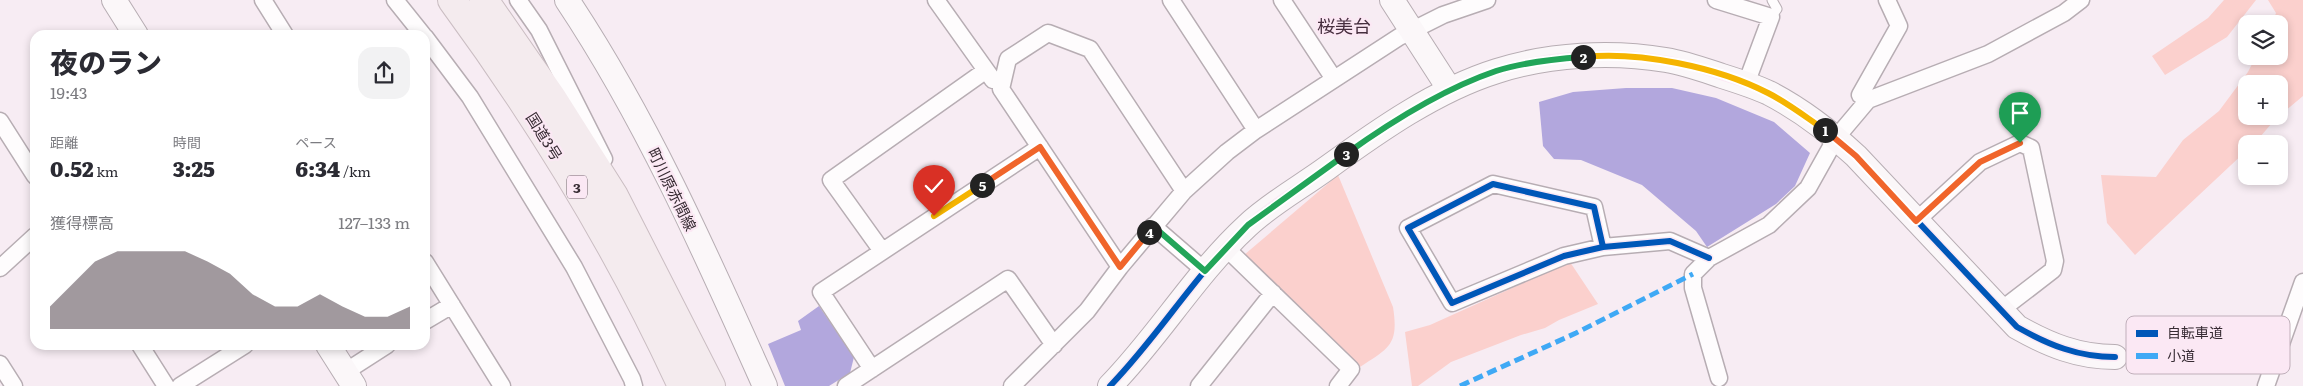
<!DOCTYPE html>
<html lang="ja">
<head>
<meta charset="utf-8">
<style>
	body { margin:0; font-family:Literata,"Noto Sans JP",serif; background:#f2f2f3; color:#2b2b33; height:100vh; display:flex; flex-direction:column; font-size:19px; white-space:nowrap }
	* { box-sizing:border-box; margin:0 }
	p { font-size:16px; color:#7c7c81 }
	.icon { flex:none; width:28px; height:28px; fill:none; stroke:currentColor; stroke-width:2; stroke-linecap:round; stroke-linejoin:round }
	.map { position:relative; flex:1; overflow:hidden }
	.sheet { position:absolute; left:30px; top:30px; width:400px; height:320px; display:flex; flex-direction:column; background:#fff; border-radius:15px; box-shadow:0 2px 8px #0003 }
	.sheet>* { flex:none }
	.tools { position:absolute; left:2238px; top:15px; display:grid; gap:10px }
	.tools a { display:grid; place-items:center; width:50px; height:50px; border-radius:10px; background:#fff; box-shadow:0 2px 8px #0003; font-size:25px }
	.pin { position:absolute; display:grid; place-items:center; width:42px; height:42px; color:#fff; margin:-51px -21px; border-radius:50% 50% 50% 0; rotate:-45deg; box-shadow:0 0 5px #0007 }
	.pin .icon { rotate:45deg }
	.km { position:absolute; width:25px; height:25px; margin:-12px; border-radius:50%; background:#222; color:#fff; font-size:14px; line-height:25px; text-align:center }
	.round { display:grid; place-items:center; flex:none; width:52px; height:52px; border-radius:15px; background:#f2f2f3 }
	.summary { display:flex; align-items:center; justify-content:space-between; height:85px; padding:0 20px }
	h1 { font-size:28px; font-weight:800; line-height:38px }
	.figures { display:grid; grid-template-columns:repeat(3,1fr); gap:8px; height:85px; padding:5px 20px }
	.figures div { display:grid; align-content:center }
	.figures b { font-size:21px; font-weight:800 }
	.figures small { font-size:14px; font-weight:400 }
	.figures p { font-size:14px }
	.chart { height:140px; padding:10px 20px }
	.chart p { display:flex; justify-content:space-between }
	.chart svg { width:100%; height:90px; margin-top:5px; fill:#7a6f76; opacity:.7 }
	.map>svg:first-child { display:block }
	.green { fill:#fbd0cd }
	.water { fill:#b2a7dd }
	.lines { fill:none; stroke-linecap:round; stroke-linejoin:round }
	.lane-casing { stroke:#b7adb3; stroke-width:11 }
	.street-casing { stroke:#b7adb3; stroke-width:19 }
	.secondary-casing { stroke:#b7adb3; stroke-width:26 }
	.highway-casing { stroke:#cabdc2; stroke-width:30 }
	.lane { stroke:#fefcfd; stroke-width:9 }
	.street { stroke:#fefcfd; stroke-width:16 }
	.secondary { stroke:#fbf7f9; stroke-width:24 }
	.highway { stroke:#f4ebee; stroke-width:28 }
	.quiet { stroke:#3fa9f5; stroke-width:5; stroke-dasharray:10 5; stroke-linecap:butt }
	.cycleway-casing { stroke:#fbe8f4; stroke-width:9 }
	.cycleway { stroke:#0057b8; stroke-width:6 }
	.split-1-casing { stroke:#fff; stroke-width:10 }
	.split-2-casing { stroke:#fff; stroke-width:10 }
	.split-3-casing { stroke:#fff; stroke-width:10 }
	.split-4-casing { stroke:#fff; stroke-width:10 }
	.split-5-casing { stroke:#fff; stroke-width:10 }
	.split-6-casing { stroke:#fff; stroke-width:10 }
	.split-1 { stroke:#f0652b; stroke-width:6 }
	.split-2 { stroke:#f5b400; stroke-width:6 }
	.split-3 { stroke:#22a559; stroke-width:6 }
	.split-4 { stroke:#22a559; stroke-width:6 }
	.split-5 { stroke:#f0652b; stroke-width:6 }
	.split-6 { stroke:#f5b400; stroke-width:6 }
	.labels { text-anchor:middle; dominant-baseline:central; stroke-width:4.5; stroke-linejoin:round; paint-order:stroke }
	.shield { fill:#fbe8f4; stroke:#72646d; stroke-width:1 }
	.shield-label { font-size:14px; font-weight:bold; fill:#372b33 }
	.street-label { font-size:15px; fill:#372b33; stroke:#fbe8f4 }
	.quarter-label { font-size:18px; fill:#462e3e; stroke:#fbe8f4 }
	.key { fill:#fbe8f4; stroke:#c0afba; stroke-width:1 }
	.key-label { font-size:14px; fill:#372b33 }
</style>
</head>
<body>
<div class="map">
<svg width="2303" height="386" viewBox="0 0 2303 386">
	<rect width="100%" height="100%" fill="#f7ecf3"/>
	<!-- green -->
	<path class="green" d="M2224,0H2256L2227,37L2165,75L2152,56L2208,18Z
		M2268,0H2303V96L2279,116V84H2246V116H2278L2254,144H2246V151L2135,255L2107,223L2101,175L2156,177L2183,140L2219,111L2248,72L2256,56H2279V24H2272L2276,13Z
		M1338,175L1393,307C1399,345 1389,348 1360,367L1244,255Z
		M1570,262L1598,304L1559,320L1545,328L1521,335L1451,362L1418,386H1412L1405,332L1430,325Z"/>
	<!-- water -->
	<path class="water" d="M1626,88H1672L1716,98L1774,122L1810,153L1795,186L1776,204L1707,247L1696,231L1642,185L1581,160L1554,159L1543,146L1539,102L1573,92Z
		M819,306L854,357L850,373L829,386H785L768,344L801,330L798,321Z"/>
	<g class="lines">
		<!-- lane casing -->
		<g class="lane-casing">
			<path id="lane" d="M1771,17L1777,9L1772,0"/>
		</g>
		<!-- street casing -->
		<g class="street-casing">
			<path id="street" d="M263,0L285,35
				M395,0L423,35
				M518,0L539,30L604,159
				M936,0L993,80
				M1171,0L1256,130
				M1282,0L1334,79
				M1716,0L1771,17L1746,84
				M425,37L470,97L574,267L632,379L634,386
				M1868,100L1860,95L1899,26L1887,0
				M0,121L35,176
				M1916,221L1980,162L2020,143L2031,148L2055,261L2053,270L2001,310
				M1153,226L1205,271
				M1603,247L1564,256L1452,303L1408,228L1493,184L1594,207L1603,247L1670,241L1709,258
				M1226,248L1351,369L1338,386
				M882,251L831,180L985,71
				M425,262L502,386
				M1120,267L1001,89L1008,59L1048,33L1090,49L1184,191
				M0,268L35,236
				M425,321L452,305
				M140,345L166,386
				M0,364L14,386
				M872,369L821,292L1040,147
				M345,372L387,345
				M1719,378L1693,288V274L1709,258L1769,225L1808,188L1836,138L1868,100L1988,54L2064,13L2081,0
				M180,386L245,345
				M846,386L1008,279L1054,345
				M1012,386L1087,311L1120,267L1184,191L1227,152L1256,130L1399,37L1443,15L1487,0
				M1199,386L1273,293
				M2266,386L2303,282"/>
		</g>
		<!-- secondary casing -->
		<g class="secondary-casing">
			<path id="secondary" d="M114,0L136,35
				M567,0C647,120 706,254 765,386
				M1392,0L1450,90
				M328,345L354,386
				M1110,386C1159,336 1195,274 1247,226C1270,204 1301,187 1327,168C1378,131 1436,90 1497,71C1550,54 1612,51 1666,60C1685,63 1704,70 1722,76C1738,81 1754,86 1769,93C1800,109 1830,132 1856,156L2017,327C2049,345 2078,357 2115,357"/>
		</g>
		<!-- highway casing -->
		<g class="highway-casing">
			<path id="highway" d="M452,0C541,121 619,249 682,386
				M484,0L552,98L614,196L711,386"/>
		</g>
		<!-- lane -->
		<use href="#lane" class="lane"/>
		<!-- street -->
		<use href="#street" class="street"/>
		<!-- secondary -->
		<use href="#secondary" class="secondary"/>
		<!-- highway -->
		<use href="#highway" class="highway"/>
		<!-- quiet -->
		<path class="quiet" d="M1460,386L1576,333L1693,274"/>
		<!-- cycleway casing -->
		<g class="cycleway-casing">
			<path id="cycleway" d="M1603,247L1564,256L1452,303L1408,228L1493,184L1594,207L1603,247L1670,241L1709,258
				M1110,386C1159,336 1195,274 1247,226C1270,204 1301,187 1327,168C1378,131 1436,90 1497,71C1550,54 1612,51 1666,60C1685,63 1704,70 1722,76C1738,81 1754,86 1769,93C1800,109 1830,132 1856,156L2017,327C2049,345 2078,357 2115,357"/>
		</g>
		<!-- cycleway -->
		<use href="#cycleway" class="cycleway"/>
	</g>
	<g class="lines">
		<!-- split-1 casing -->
		<g class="split-1-casing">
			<path id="split-1" d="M1825,130L1856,156L1916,221L1980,162L2020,143"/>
		</g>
		<!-- split-2 casing -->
		<g class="split-2-casing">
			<path id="split-2" d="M1583,57C1639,51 1717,67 1768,93C1788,103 1807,118 1825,130"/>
		</g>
		<!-- split-3 casing -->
		<g class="split-3-casing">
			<path id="split-3" d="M1346,154C1392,121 1443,89 1496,71C1524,62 1554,59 1583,57"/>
		</g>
		<!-- split-4 casing -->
		<g class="split-4-casing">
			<path id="split-4" d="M1149,232L1153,226L1205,271L1248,225L1346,154"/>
		</g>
		<!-- split-5 casing -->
		<g class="split-5-casing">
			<path id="split-5" d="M982,185L1040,147L1120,267L1149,232"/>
		</g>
		<!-- split-6 casing -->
		<g class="split-6-casing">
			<path id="split-6" d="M934,216L982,185"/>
		</g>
		<!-- split-1 -->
		<use href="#split-1" class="split-1"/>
		<!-- split-2 -->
		<use href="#split-2" class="split-2"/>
		<!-- split-3 -->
		<use href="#split-3" class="split-3"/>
		<!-- split-4 -->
		<use href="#split-4" class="split-4"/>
		<!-- split-5 -->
		<use href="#split-5" class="split-5"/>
		<!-- split-6 -->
		<use href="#split-6" class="split-6"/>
	</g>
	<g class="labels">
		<!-- shield labels -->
		<rect class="shield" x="567" y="175.5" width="20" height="23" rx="4"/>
		<g class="shield-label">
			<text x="577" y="187">3</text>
		</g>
		<!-- street labels -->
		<g class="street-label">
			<text transform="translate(545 136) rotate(58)">国道3号</text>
			<text transform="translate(673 189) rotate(64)">町川原赤間線</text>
		</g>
		<!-- quarter labels -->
		<g class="quarter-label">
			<text x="1344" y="25">桜美台</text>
		</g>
	</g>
	<!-- legend -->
	<rect x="2126" y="316" width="164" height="58" rx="8" class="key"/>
	<rect x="2136" y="330" width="22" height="7" fill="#0057b8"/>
	<rect x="2136" y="353" width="22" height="6" fill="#3fa9f5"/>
	<g class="key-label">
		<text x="2167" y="338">自転車道</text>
		<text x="2167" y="361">小道</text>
	</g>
</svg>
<div class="tools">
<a><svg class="icon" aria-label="layers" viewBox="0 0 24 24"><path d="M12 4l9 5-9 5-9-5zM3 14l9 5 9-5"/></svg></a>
<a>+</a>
<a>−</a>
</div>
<div class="pin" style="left:2020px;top:143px;background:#1e9e55"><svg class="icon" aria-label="arrive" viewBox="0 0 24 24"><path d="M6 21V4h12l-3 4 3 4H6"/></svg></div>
<div class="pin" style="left:934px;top:216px;background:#d93025"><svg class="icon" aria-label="check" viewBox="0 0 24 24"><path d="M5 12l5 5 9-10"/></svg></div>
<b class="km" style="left:1825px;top:130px">1</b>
<b class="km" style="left:1583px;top:57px">2</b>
<b class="km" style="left:1346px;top:154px">3</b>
<b class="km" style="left:1149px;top:232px">4</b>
<b class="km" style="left:982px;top:185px">5</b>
<section class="sheet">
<div class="summary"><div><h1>夜のラン</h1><p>19:43</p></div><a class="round"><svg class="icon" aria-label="share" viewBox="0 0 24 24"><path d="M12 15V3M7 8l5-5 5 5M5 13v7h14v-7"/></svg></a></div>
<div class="figures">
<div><p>距離</p><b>0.52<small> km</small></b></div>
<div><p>時間</p><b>3:25</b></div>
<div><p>ペース</p><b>6:34<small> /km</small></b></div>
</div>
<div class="chart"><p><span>獲得標高</span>127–133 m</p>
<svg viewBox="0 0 160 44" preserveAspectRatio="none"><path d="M0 44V33L10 22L20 11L30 6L40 6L50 6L60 6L70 11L80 17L90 27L100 33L110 33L120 27L130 33L140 38L150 38L160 33V44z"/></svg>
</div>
</section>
</div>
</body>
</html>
